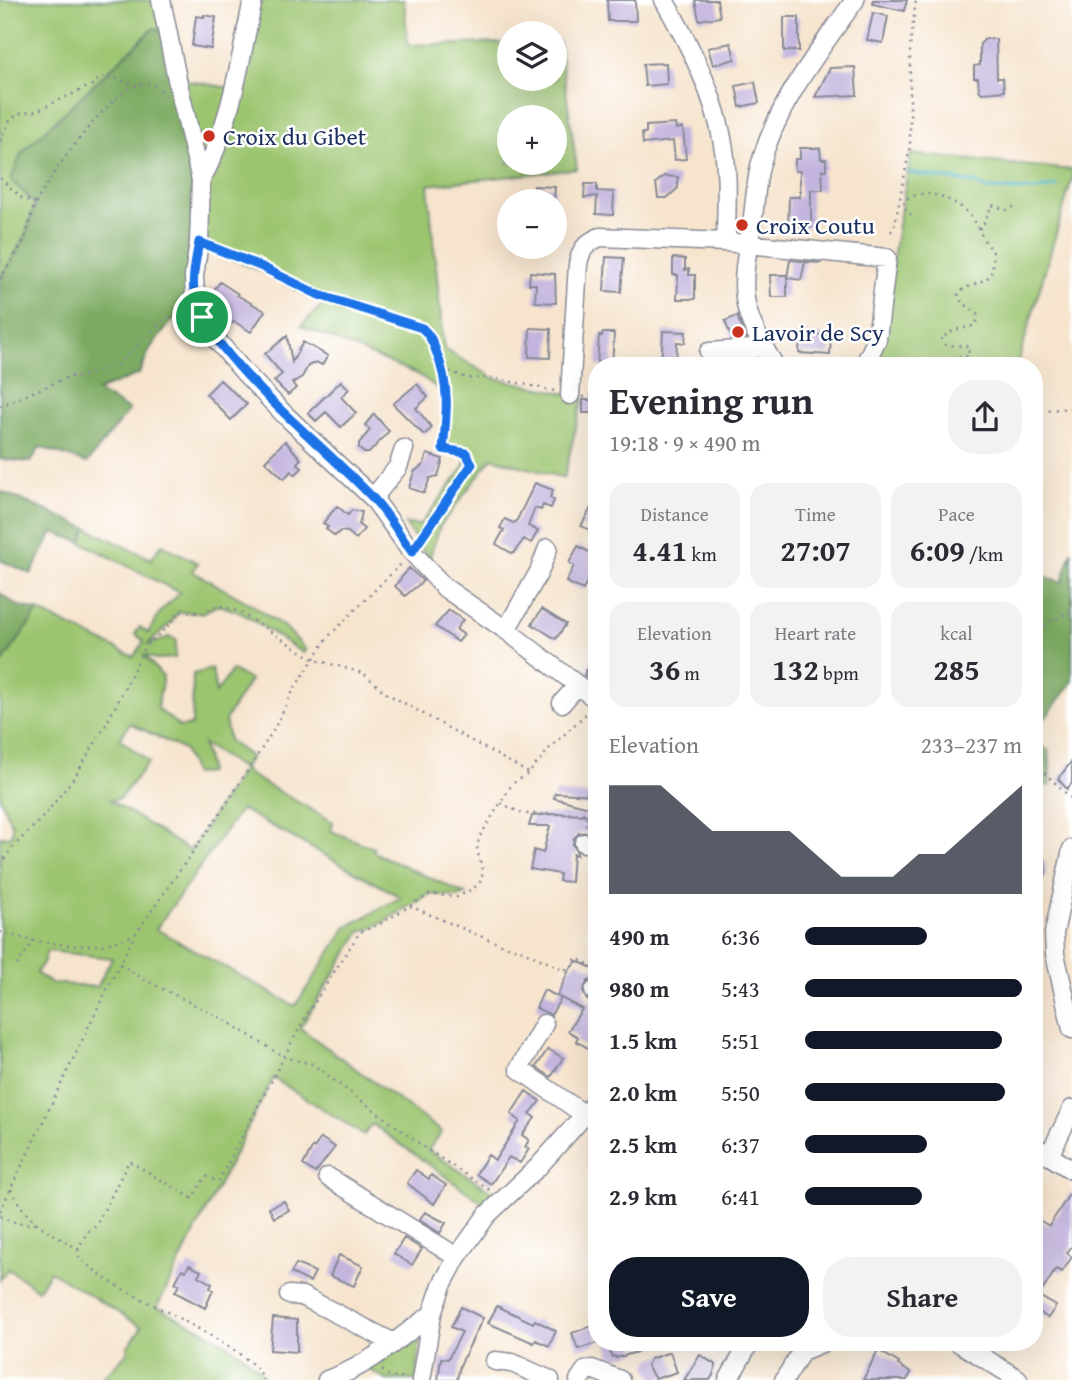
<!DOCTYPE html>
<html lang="en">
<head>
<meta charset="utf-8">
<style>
	body { margin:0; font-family:"Gentium Book Plus",serif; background:#f2f2f3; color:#2b2b33; height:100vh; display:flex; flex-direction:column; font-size:26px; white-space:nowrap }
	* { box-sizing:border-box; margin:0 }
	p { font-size:23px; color:#7c7c81 }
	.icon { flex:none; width:38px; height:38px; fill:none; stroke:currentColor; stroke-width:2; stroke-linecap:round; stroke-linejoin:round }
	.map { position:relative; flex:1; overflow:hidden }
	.panel { position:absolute; left:588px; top:357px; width:455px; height:994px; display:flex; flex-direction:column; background:#fff; border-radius:28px; box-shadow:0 7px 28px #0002 }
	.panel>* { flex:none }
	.controls { position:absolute; left:497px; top:21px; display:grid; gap:14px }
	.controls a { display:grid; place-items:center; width:70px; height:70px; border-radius:50%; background:#fff; box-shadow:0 7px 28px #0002; font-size:35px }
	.pin { position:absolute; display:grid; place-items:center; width:60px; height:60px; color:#fff; margin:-30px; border:4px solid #fff; border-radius:50%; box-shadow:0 2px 7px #0007 }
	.round { display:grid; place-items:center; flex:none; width:74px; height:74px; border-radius:28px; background:#f2f2f3 }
	.overview { display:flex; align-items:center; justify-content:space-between; height:119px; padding:0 21px }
	h1 { font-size:38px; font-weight:600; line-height:52px }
	.figures { display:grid; grid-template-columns:repeat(3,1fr); gap:10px; height:119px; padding:7px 21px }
	.figures div { display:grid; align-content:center; border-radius:18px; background:#f2f2f3; text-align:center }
	.figures b { font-size:30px; font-weight:600 }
	.figures small { font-size:19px; font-weight:400 }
	.figures p { font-size:19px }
	.chart { height:196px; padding:14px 21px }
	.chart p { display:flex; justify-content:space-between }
	.chart svg { width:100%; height:126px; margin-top:7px; fill:#111827; opacity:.7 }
	.primary-button { display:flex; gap:14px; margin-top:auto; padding:14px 21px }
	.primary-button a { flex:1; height:80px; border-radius:28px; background:#111827; color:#fff; font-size:28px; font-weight:600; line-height:80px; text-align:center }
	.primary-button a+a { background:#f2f2f3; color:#2b2b33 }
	ul { padding:0 21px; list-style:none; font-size:23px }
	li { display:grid; grid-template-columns:112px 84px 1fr; align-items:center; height:52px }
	li i { height:18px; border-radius:9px; background:#111827 }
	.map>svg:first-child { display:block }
	.green { fill:#9cc570; stroke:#5c7a67; stroke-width:2; fill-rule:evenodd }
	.forest { fill:#7daa62; stroke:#4c6c60; stroke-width:2 }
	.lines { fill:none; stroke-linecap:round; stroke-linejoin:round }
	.stream { stroke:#45b2c1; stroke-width:3.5 }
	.building { fill:#c3b4de }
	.minor-casing { stroke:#888a96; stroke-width:21 }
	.path { stroke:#888a96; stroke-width:2.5; stroke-dasharray:2 5; stroke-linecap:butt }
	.minor { stroke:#fff; stroke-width:18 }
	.route-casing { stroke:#fff; stroke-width:14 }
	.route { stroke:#1a73e8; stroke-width:9 }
	.poi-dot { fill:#c8321e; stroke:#fff; stroke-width:2.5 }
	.labels { text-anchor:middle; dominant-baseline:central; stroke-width:5; stroke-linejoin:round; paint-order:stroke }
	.poi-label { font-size:24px; fill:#1b2f5e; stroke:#fff; text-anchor:start }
</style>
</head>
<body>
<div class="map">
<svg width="1072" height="1380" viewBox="0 0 1072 1380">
	<rect width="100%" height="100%" fill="#fff"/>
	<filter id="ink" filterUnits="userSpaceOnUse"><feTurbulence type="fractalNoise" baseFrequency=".0143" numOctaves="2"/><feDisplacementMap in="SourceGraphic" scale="14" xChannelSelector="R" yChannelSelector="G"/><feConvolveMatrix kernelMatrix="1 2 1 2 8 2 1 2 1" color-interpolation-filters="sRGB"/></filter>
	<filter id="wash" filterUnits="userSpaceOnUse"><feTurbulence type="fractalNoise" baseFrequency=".00686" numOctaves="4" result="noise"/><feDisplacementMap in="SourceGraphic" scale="28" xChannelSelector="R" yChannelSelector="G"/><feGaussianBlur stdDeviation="1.57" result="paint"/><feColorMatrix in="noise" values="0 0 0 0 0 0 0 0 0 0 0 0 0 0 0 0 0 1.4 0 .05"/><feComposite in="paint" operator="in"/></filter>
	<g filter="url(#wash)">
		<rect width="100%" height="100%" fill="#f6e4cd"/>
		<!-- green -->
		<path class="green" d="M0,0H161L167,33L35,203L25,237L0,279Z
			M257,0H404L408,45L509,43V79H555V42H559L577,169L428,185L444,349L494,378L583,397L564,478L492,458L440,526L429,560L405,524L420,525L465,466V456L442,452L450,397L419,375L301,326L323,304L259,270L206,249L177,79L236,89ZM509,117H555V163H509Z
			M911,154L1072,170V179L1017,366H868L881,340L898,225Z
			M87,528L151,559L162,544L198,563L192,571L254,606L287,629L306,650L303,653L240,612L218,605L202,613L178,612L171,623L147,645L169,637L176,640L175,658L156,659L144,655L163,677L157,708L180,727L192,725L193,674L212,669L216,693L232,670L250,680L225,720L229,741L251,757L243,768L248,774L333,822L331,831L374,848L373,852L466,894L457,897L430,894L378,925L360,932L300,1028L442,1132L428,1150L497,1195L487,1206L372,1124L364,1135L273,1078L157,1307C192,1325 238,1345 263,1374L253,1380H100L127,1353L128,1346L142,1327L50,1271L38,1290L8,1269L0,1280V836L8,837L12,834V825L0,798V666L38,611L134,657L144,641L135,634L140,627L148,633L160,612L180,593L81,542ZM130,723L184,750L194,774L208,773L209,769L203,744L243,769L190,851L110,800L120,798L149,762L120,739ZM241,809L401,897L347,927L295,1006L156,929ZM47,951L112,958L97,987L51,983L36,973L43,963Z
			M417,1335L420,1337L417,1380H386L367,1368Z"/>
		<!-- forest -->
		<path class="forest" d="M154,28L167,33L194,154L190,299L151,347L139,374L97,391L129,410L87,463L40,447L31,462L0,459V279L25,237L35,204L11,180L22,152Z
			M0,491L87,528L81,542L53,532L31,574L0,560Z
			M1072,551V682L1034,733V573L1062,582Z
			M0,593L16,605L38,611L0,666Z
			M1034,742L1049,751L1051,785L1034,786Z"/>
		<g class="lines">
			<!-- stream -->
			<path class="stream" d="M910,173L974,183L987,189L1036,190L1057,186"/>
		</g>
		<g id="blocks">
			<!-- building -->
			<path class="building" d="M607,0H635L636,21H608Z
				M695,0H717L720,17L699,20Z
				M873,0H907L904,11L873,4Z
				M873,13L888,16L883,43L867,40Z
				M204,15L216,17L211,49L192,46L196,16L204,17Z
				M784,17H799V51H784Z
				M985,39H996L997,78H1003L1004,91L982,93L979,90L978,78H974V66L980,65V44Z
				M731,43L735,59L713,65L708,48Z
				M666,63L667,84L645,86L643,64Z
				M855,67L857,95L815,97L830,68Z
				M755,82L759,103L740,107L736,86Z
				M675,124L676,129L683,128L686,159L675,160L673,141L643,144L642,133H646V126Z
				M800,148H820L821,159H826V170H822L823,190H811V227L788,226L789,197H800V171H795V159H800Z
				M664,176L678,177V188L667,198H658L656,183Z
				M585,184H597V191L614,192L613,215L596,214L597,196L584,198Z
				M534,186L555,187L554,201H533Z
				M606,257L624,258L621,292L604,291Z
				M673,258L685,259V270L689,269V275H695V299H677L678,275H673Z
				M790,260L822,263L805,262L801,280L787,278Z
				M530,272L555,274L556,303L535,302L536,284H529Z
				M770,275H787V297H771Z
				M220,282L238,294L237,295L265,311L251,332L235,322L229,324L226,319L219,315L218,308L223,298L213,291Z
				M737,316L744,334L746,338L732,339L725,321Z
				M530,328L551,329L550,358L529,357Z
				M663,331L686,332L685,343L677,342L676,366H661Z
				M603,333H614L612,366H597L599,336H602Z
				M800,333L831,336L830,355L799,353Z
				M287,336L292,362L303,342L328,356L322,365L316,362L308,366L302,377L292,383L296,388L288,395L274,381L282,374L265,354Z
				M220,380L247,404L231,420L206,394Z
				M341,381L349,389L341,397L356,413L341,427L326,412L316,421L308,413Z
				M417,384L428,397L416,408L432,428L424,435L393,404Z
				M583,400H597V413H583Z
				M374,414L389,431L369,453H364L359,448V443L370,430L365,425Z
				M285,441L301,459L297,463L302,468L295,475L291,471L284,479L265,461Z
				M427,454L443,459L438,476L430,478L424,493L409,488L414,472L424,464Z
				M535,483L553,490L550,498L554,500L551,508L543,505L541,510L535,508L528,526L538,531L531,543L524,539L513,554L496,544L504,530L500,528L505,519L513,523L516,522Z
				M597,497V533L581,526Z
				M337,506L348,515L352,510L362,512L359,525L364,529L356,539L348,532L340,531L335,536L326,529L328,527L323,523Z
				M578,546L597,556V577L594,583L588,580L583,590L566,582L574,566L569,563Z
				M409,568L423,581L405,596L395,586Z
				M542,609L566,624L556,639L532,624Z
				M449,610L463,620L456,629L464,635L458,642L435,626Z
				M597,650V685L584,675Z
				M1072,761V783L1067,789L1058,779Z
				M555,793L597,795V809L554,798Z
				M553,814L597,815V832L579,833L574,838L573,844L577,852V855L573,854L571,882L559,881L560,874L530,869L534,850L543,853L550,826H529L532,816Z
				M1034,861H1045L1046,874L1034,895Z
				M577,961L597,970V980L588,981L583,991L587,1000L597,1004V1053L576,1041L578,1037L568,1031L582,1009L557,996L569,970Z
				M544,990L561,998L551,1015L536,1008Z
				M548,1049L563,1058L551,1077L536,1067Z
				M526,1091L540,1101L530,1114L535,1118L522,1135L529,1140L525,1147L529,1149L520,1163L509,1157L491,1184L476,1174L488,1155L495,1160L520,1121L511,1114Z
				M321,1138L335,1147L315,1173L303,1165L313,1147L314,1148Z
				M416,1170L429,1179L431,1175L446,1185L434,1204L407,1183Z
				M1072,1190V1246L1067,1253L1072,1257L1062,1272L1056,1269L1039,1296L1056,1306L1048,1318L1034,1309V1263L1038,1257L1034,1255V1217L1049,1226Z
				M284,1201L289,1210L274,1218L269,1208Z
				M425,1212L446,1223L440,1233L419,1220Z
				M404,1238L422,1249L412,1265L394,1254Z
				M339,1255L363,1266L354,1286L330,1276Z
				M296,1264L315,1272L310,1282L291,1273Z
				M189,1265L201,1271L198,1276L212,1284L210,1288L213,1290L205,1308L175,1292L179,1285L175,1283L182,1269L186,1271Z
				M497,1306L533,1323L535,1320L556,1331L549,1346L536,1340L534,1343L488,1323Z
				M461,1307L483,1318L460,1365L457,1380H438L441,1358L448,1359L462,1332L451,1327Z
				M273,1318L297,1320V1352L270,1350Z
				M597,1324V1343L578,1349L572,1333Z
				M607,1342H634L637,1352L616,1358L615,1356L612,1357Z
				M878,1350L899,1363L898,1365L911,1373L907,1380H863Z
				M670,1352L677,1372L655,1379L647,1366L650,1359Z
				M700,1355L716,1365L713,1375L710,1380H684Z"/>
		</g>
	</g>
	<g filter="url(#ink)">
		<use href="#blocks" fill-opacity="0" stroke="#888a96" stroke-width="2"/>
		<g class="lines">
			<!-- minor casing -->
			<g class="minor-casing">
				<path id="minor" d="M161,0L177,79L201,180L199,242L194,276L195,298L202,317L215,338L243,371L284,414L373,498L412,552L445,588L506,630L597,700
					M664,0C689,44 715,94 723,144C729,176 726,209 726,242
					M201,180C231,126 240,60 253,0
					M709,352L752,349L762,345
					M775,366C740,310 739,294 751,230C755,208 755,187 760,166C777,103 818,52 855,0
					M570,395L578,264C581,249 586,243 600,237L726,242L887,258L877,339L864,366
					M373,498L398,467L404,449
					M506,630L539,572L548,548
					M562,703L577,686
					M584,843H597
					M1072,849L1054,933L1055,954L1072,1029
					M594,991L597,993
					M544,1024L519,1069L585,1115
					M1034,1146L1072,1170
					M1049,1156L1072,1109
					M328,1177L457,1257
					M289,1295L302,1296L394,1343
					M958,1342L1018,1379
					M495,1361L512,1363L550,1380
					M327,1380C369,1366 396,1340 432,1314
					M421,1380L432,1314L442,1285L457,1257L487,1215L538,1167L597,1101
					M579,1380L585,1371L592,1369L620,1380
					M728,1380L750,1342
					M784,1380L802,1351L824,1342"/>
			</g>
			<!-- path -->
			<path class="path" d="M0,141L10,120L18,114L36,111L68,96L92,85L100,78L107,76L137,85
				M0,178L22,198L35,203
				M911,215L903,206L907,198C914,196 923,192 929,194C945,196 964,206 973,219C981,231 983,243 994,253L991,275C981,284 968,284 958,294L961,301L977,314V321L973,326L955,330L941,338L945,345L968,346L969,356L954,357L942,366
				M979,229L984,223L992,205L1007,210L1016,206
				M891,232L895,224L910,147V46L916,0
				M212,247L260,266L319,295L422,328C431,335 433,341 436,351C450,386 447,413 443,449L466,453L472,464L421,539
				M0,279C8,265 19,252 25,237C30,226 31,212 37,201C51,175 114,82 145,84C155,84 161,90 166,98
				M443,369L467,378H494L555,391
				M583,397H597
				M0,406L71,376L74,379L116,366L166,318L185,311
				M1034,411L1072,408
				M1034,635L1052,620L1072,611
				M585,671L597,647
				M1034,763L1072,799
				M501,803L523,814L586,813V830
				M0,865L12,848L44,816L76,775L107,723L145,647L171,623L178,612L202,613L218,605L240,612L313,659L363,673L386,693L529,773
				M410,906L492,941L523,951L564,970L572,966L576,958L597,968
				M1034,907L1044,906
				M0,932L33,941
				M120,964L143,979L223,1019L284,1057L307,1014L360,932L378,925L430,894L457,897L474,888L481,881L483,871L477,850L479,838L512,784L529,773L550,748L589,711
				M17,965L33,941C71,945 101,952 136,933
				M11,1189C28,1224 46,1229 78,1249L87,1232L96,1226L129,1161L192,1198L206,1176L218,1182L284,1057L312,1064L428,1150L491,1191
				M0,1211L102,999L136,933L225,806L273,731L294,689L328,637L402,563
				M0,1216C13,1223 21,1225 36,1223
				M78,1249L79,1258C91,1267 102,1277 114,1284C140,1300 261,1354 263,1380
				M382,1370C389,1378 397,1380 406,1375"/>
			<!-- minor -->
			<use href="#minor" class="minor"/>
		</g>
	</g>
	<g class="lines" filter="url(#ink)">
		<!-- route casing -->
		<g class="route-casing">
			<path id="route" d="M199,242L260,266L319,295L422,328C430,335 433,342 436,351C450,386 447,413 443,449L466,453L472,464L412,552C399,534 387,512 371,496C325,448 272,407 229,355C216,339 202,322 196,301C190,283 196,260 199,242Z"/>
		</g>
		<!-- route -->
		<use href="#route" class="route"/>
	</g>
	<!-- markers -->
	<g class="poi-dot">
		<circle cx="209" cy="136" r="7"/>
		<circle cx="742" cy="225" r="7"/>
		<circle cx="738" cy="332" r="7"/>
	</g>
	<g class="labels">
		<!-- poi labels -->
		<g class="poi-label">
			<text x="223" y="136">Croix du Gibet</text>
			<text x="756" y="225">Croix Coutu</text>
			<text x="752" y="332">Lavoir de Scy</text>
		</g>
	</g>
</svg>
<div class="controls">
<a><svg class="icon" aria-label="layers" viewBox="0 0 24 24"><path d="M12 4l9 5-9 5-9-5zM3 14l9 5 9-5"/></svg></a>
<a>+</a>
<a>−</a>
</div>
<div class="pin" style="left:202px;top:317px;background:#1e9e55"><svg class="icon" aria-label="arrive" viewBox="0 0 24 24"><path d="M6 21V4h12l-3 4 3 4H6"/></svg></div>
<section class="panel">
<div class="overview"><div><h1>Evening run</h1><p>19:18 · 9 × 490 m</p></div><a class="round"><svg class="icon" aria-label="share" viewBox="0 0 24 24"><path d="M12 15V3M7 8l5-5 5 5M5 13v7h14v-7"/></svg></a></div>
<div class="figures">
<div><p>Distance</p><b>4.41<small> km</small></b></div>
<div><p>Time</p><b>27:07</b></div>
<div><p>Pace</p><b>6:09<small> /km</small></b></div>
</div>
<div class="figures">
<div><p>Elevation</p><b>36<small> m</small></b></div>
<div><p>Heart rate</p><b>132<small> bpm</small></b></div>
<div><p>kcal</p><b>285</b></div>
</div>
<div class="chart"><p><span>Elevation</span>233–237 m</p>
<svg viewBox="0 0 160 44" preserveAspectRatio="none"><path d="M0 44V6L10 6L20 6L30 14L40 22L50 22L60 22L70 22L80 30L90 38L100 38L110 38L120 30L130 30L140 22L150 14L160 6V44z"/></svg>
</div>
<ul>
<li><b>490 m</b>6:36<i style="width:56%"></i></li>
<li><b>980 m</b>5:43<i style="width:100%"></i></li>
<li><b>1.5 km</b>5:51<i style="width:91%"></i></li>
<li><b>2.0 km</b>5:50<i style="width:92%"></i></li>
<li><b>2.5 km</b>6:37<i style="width:56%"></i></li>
<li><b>2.9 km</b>6:41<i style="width:54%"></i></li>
</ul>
<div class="primary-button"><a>Save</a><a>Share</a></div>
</section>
</div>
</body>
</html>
